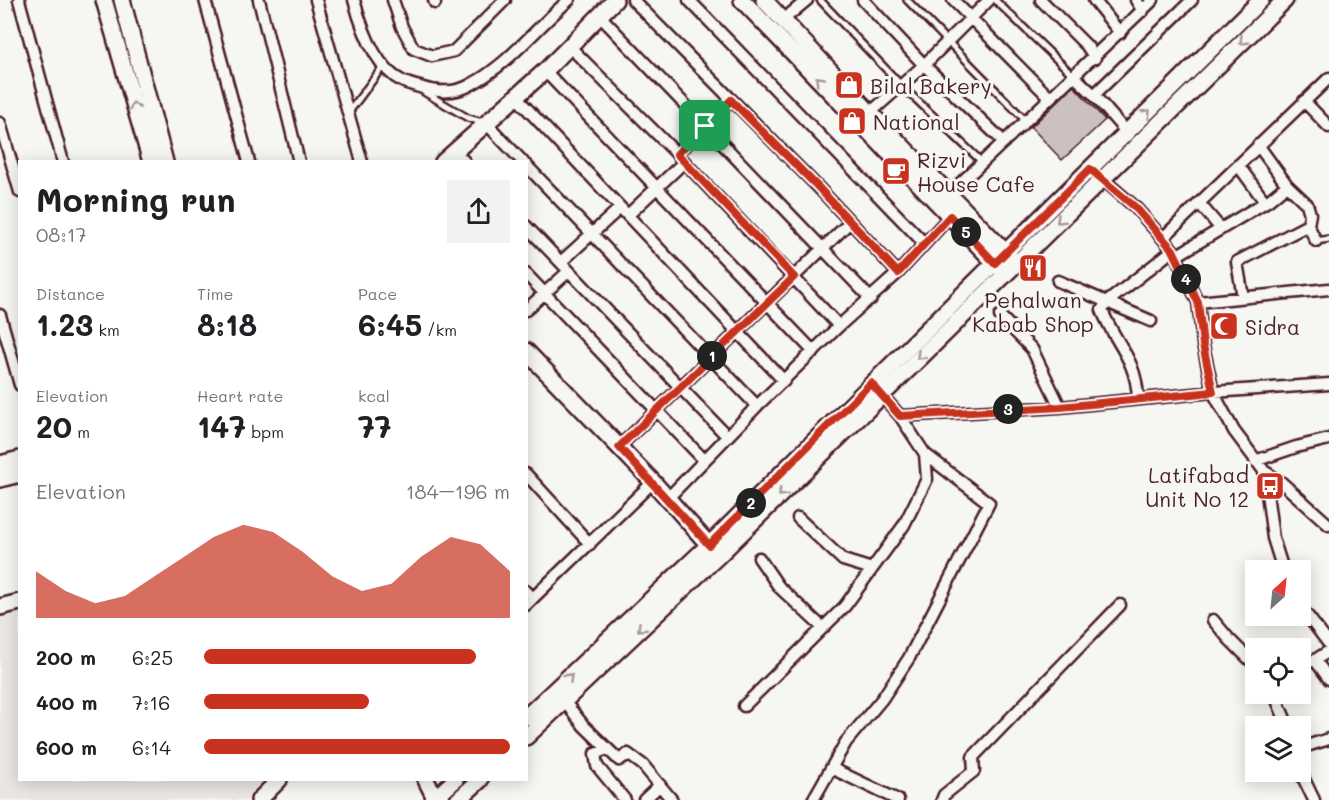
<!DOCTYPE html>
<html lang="en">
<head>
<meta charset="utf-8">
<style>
	body { margin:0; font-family:Mali,sans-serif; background:#f2f2f2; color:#202124; height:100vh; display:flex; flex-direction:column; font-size:22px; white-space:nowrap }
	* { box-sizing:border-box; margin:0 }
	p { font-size:20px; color:#757577 }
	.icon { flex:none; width:33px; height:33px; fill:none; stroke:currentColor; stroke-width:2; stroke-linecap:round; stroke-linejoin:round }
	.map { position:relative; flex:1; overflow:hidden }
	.drawer { position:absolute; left:18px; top:160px; width:510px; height:621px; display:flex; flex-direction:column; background:#fff; border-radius:0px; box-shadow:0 3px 15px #0003 }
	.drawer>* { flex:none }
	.needle { width:39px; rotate:27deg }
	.buttons { position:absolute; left:1245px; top:560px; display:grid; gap:12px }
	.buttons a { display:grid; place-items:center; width:66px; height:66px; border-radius:0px; background:#fff; box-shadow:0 3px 15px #0003; font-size:30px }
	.pin { position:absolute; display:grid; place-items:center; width:51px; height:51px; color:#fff; margin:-26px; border-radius:12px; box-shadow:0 3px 9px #0006 }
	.km { position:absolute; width:30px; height:30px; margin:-15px; border-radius:50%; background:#222; color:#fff; font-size:16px; line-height:30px; text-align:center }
	.round { display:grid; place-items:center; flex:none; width:63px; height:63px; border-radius:0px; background:#f2f2f2 }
	.headline { display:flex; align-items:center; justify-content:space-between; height:102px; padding:0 18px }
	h1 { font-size:33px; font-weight:700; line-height:45px }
	.figures { display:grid; grid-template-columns:repeat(3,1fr); gap:9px; height:102px; padding:6px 18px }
	.figures div { display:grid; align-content:center }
	.figures b { font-size:30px; font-weight:700 }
	.figures small { font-size:16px; font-weight:400 }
	.figures p { font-size:16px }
	.chart { height:168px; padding:12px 18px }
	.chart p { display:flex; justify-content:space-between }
	.chart svg { width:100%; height:108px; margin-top:6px; fill:#c8321e; opacity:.7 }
	ul { padding:0 18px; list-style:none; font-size:20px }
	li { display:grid; grid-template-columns:96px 72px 1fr; align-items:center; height:45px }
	li i { height:15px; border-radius:8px; background:#c8321e }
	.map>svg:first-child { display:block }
	.built { fill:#e9e6e3 }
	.building { fill:#ccc1c0; stroke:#4a1f2b; stroke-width:1.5 }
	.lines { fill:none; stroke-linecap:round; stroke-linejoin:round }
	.lane-casing { stroke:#4a1f2b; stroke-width:10 }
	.street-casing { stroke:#4a1f2b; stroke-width:15 }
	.secondary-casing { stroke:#4a1f2b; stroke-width:20 }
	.lane { stroke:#f6f6f2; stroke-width:5 }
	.street { stroke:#f6f6f2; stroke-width:10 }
	.secondary { stroke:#f6f6f2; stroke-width:15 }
	.oneway { stroke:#a99598 }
	.route-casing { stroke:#fff; stroke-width:12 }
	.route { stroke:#c8321e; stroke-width:8 }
	.labels { text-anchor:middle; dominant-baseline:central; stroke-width:6; stroke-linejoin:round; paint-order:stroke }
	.poi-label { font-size:21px; fill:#4a1f2b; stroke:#f6f6f2; text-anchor:start }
</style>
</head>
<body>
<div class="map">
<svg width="1329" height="800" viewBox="0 0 1329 800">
	<rect width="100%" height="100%" fill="#f6f6f2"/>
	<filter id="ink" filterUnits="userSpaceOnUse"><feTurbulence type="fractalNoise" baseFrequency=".0167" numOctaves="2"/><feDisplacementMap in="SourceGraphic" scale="12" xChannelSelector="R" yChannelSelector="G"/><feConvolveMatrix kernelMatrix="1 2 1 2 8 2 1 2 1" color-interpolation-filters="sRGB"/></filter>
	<g filter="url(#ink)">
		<!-- built -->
		<path class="built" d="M19,602L20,780H282L263,800H0V607Z"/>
		<!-- building -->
		<path class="building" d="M1074,86L1105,120L1062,160L1031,127Z"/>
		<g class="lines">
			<!-- lane casing -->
			<g class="lane-casing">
				<path id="lane" d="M820,0L902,86L982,162
					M907,0L1026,121
					M995,0L1073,75
					M424,92L468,118L482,122
					M349,112L384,65
					M1316,241L1329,239"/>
			</g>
			<!-- street casing -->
			<g class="street-casing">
				<path id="street" d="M19,0L63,162
					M205,0L249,162
					M259,0L299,162
					M316,0L362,162
					M354,0C361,26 375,68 402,81C408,84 416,86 423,88C440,93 457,93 472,84C509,64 537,27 569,0
					M393,0L402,27L414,49L432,56L454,51L505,0
					M434,0L435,3
					M633,0L817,186L898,273
					M689,0L924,243
					M863,0L924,65L1004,142
					M953,0L1050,98
					M1041,0L1087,46L1095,58
					M1094,0L1120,33
					M1136,0L1143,11
					M600,16L871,299
					M783,20L807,0
					M568,45L677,154L839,326
					M545,71L814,352
					M1073,75L1094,95L1192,0
					M1094,95L1127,133
					M515,96L784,381
					M1304,101L1329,127
					M870,113L924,65L989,0
					M0,123L20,192
					M486,123L523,162
					M1258,145L1287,185L1307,204L1310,214L1308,225L1316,241
					M455,152L465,162
					M677,154L731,100
					M526,165L757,406
					M1238,165L1265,202
					M1098,175L1135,207L1173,250L1198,302L1203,345L1213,392L1234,431L1264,471L1281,482L1329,525
					M949,194L1153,0
					M1199,203L1221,229
					M628,215L684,162
					M526,226L727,436
					M1164,237L1329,78
					M1176,256L1269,200L1287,185
					M561,262L620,208
					M526,274L704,460
					M1058,281L1151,321
					M1243,297L1237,262L1308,225
					M1198,302L1329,289
					M526,310L569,271
					M0,315L20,385
					M1000,316L1032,349L1060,407
					M879,392L900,416L1060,407L1213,392L1329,384
					M1138,398C1136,357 1115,344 1102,310L1106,303L1173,250
					M619,447L850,222
					M1255,461L1296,447L1329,439
					M1264,471L1273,538L1283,570
					M526,474L590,544
					M667,499L757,406L839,326L898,273L950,216
					M798,518L843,560L872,569
					M759,558L779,587L823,628
					M526,591L533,598L526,605
					M533,598L653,482
					M1300,606L1329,644
					M1213,620L1229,639L1256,666
					M1315,660L1329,679
					M1300,665L1315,660L1329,651
					M1274,693L1288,726
					M564,701L584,726L619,760L628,754L643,765L672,800
					M744,706L845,606L904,525L927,479L925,454L900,416
					M1300,748L1329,739
					M607,749L595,754L597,766L625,800
					M831,768L898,800
					M1300,771L1314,800
					M644,800L660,785
					M813,800L846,742L882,699L909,658L989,503L925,454
					M942,800L944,795L974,771L973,757L1120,605"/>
			</g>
			<!-- secondary casing -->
			<g class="secondary-casing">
				<path id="secondary" d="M104,0L151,162
					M122,0L165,162
					M742,0L1001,269
					M764,0L870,113L1011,258
					M443,162L545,71L615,0
					M526,351L653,482L709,545
					M0,464L20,459
					M0,479L20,474
					M0,607L20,602
					M526,717L709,545L1261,0
					M526,737L719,555L1285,0
					M426,780L436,800
					M259,800L279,780
					M433,800L455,780
					M458,800L480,780"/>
			</g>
			<!-- lane -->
			<use href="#lane" class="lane"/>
			<!-- street -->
			<use href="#street" class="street"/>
			<!-- secondary -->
			<use href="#secondary" class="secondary"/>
		</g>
		<!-- one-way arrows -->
		<defs><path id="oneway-chevron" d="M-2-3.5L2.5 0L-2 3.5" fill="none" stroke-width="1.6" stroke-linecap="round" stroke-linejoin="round" transform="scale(1.5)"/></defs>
		<g class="oneway">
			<use href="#oneway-chevron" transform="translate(1243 41) rotate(136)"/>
			<use href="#oneway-chevron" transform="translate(819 80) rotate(-134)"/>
			<use href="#oneway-chevron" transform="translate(134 106) rotate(-106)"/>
			<use href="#oneway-chevron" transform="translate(1147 113) rotate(-45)"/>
			<use href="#oneway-chevron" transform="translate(1060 220) rotate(136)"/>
			<use href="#oneway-chevron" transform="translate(920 356) rotate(136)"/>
			<use href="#oneway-chevron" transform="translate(782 493) rotate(135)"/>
			<use href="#oneway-chevron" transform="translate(641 628) rotate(137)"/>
			<use href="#oneway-chevron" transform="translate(569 677) rotate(-43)"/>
		</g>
	</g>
	<g class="lines" filter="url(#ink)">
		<!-- route casing -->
		<g class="route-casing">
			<path id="route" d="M731,100L817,186L898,273L950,216L995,263L1090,169L1135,207L1173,250L1198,302L1203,345L1213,392L1060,407L900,416L871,383L709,545L619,447L794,277L677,154Z"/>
		</g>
		<!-- route -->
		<use href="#route" class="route"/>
	</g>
	<!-- icons -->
	<defs>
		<g id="shop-square" transform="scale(1.5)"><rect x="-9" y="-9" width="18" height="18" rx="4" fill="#c8321e" stroke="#f6f6f2"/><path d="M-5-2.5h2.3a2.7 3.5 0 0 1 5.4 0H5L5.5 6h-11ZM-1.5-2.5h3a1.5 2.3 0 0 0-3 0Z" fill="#fff"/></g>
		<g id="cafe-square" transform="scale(1.5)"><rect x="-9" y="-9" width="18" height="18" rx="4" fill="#c8321e" stroke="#f6f6f2"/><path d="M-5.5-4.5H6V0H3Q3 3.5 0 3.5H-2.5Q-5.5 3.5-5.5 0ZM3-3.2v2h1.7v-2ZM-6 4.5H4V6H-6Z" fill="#fff"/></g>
		<g id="restaurant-square" transform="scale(1.5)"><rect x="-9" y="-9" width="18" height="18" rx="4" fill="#c8321e" stroke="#f6f6f2"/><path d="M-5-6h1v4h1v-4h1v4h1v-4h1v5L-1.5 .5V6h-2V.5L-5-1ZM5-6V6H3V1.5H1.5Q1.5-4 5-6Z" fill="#fff"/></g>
		<g id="mosque-square" transform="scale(1.5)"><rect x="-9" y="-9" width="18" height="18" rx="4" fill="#c8321e" stroke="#f6f6f2"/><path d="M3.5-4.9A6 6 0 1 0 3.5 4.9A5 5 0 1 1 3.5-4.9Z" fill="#fff"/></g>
		<g id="bus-square" transform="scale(1.5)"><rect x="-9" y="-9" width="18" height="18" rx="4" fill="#c8321e" stroke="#f6f6f2"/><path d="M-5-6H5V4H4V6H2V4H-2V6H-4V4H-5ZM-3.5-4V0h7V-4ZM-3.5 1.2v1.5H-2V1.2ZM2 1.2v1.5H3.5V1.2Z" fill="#fff"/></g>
	</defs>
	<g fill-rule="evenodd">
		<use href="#shop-square" x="849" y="85"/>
		<use href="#shop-square" x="852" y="121"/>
		<use href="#cafe-square" x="896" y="171"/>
		<use href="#restaurant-square" x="1033" y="268"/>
		<use href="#mosque-square" x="1224" y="326"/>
		<use href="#bus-square" x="1270" y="486"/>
	</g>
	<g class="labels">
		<!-- poi labels -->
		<g class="poi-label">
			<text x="870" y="85">Bilal Bakery</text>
			<text x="873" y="121">National</text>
			<text x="917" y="159">Rizvi<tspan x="917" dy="24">House Cafe</tspan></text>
			<text x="1033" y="299" text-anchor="middle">Pehalwan<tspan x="1033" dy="24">Kabab Shop</tspan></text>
			<text x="1245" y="326">Sidra</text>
			<text x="1249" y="474" text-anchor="end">Latifabad<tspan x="1249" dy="24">Unit No 12</tspan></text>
		</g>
	</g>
</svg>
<div class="buttons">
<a><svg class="needle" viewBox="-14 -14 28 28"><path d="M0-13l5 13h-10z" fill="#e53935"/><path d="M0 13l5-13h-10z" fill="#757577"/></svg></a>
<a><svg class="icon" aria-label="locate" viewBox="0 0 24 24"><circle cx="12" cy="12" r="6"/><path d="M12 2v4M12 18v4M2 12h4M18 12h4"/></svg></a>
<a><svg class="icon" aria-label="layers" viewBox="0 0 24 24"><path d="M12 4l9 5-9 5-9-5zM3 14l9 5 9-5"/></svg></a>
</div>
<div class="pin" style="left:705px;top:126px;background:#1e9e55"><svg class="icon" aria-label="arrive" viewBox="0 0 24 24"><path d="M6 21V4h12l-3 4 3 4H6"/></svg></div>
<b class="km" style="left:712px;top:356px">1</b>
<b class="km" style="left:751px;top:503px">2</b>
<b class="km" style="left:1008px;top:409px">3</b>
<b class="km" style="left:1186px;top:279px">4</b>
<b class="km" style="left:966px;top:232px">5</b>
<section class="drawer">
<div class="headline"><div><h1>Morning run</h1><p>08:17</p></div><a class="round"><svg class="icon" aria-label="share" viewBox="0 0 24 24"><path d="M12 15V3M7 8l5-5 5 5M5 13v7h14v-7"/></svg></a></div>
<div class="figures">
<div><p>Distance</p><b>1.23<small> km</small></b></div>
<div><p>Time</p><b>8:18</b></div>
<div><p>Pace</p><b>6:45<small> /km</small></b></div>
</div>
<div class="figures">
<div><p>Elevation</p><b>20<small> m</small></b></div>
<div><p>Heart rate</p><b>147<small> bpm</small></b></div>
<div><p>kcal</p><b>77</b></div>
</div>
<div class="chart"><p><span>Elevation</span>184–196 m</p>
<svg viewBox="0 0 160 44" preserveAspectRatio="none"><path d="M0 44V25L10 33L20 38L30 35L40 27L50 19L60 11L70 6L80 9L90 17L100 27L110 33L120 30L130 19L140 11L150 14L160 25V44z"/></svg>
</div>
<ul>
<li><b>200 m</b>6:25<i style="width:89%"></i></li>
<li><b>400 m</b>7:16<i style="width:54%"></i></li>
<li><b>600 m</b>6:14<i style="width:100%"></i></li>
</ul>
</section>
</div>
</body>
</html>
